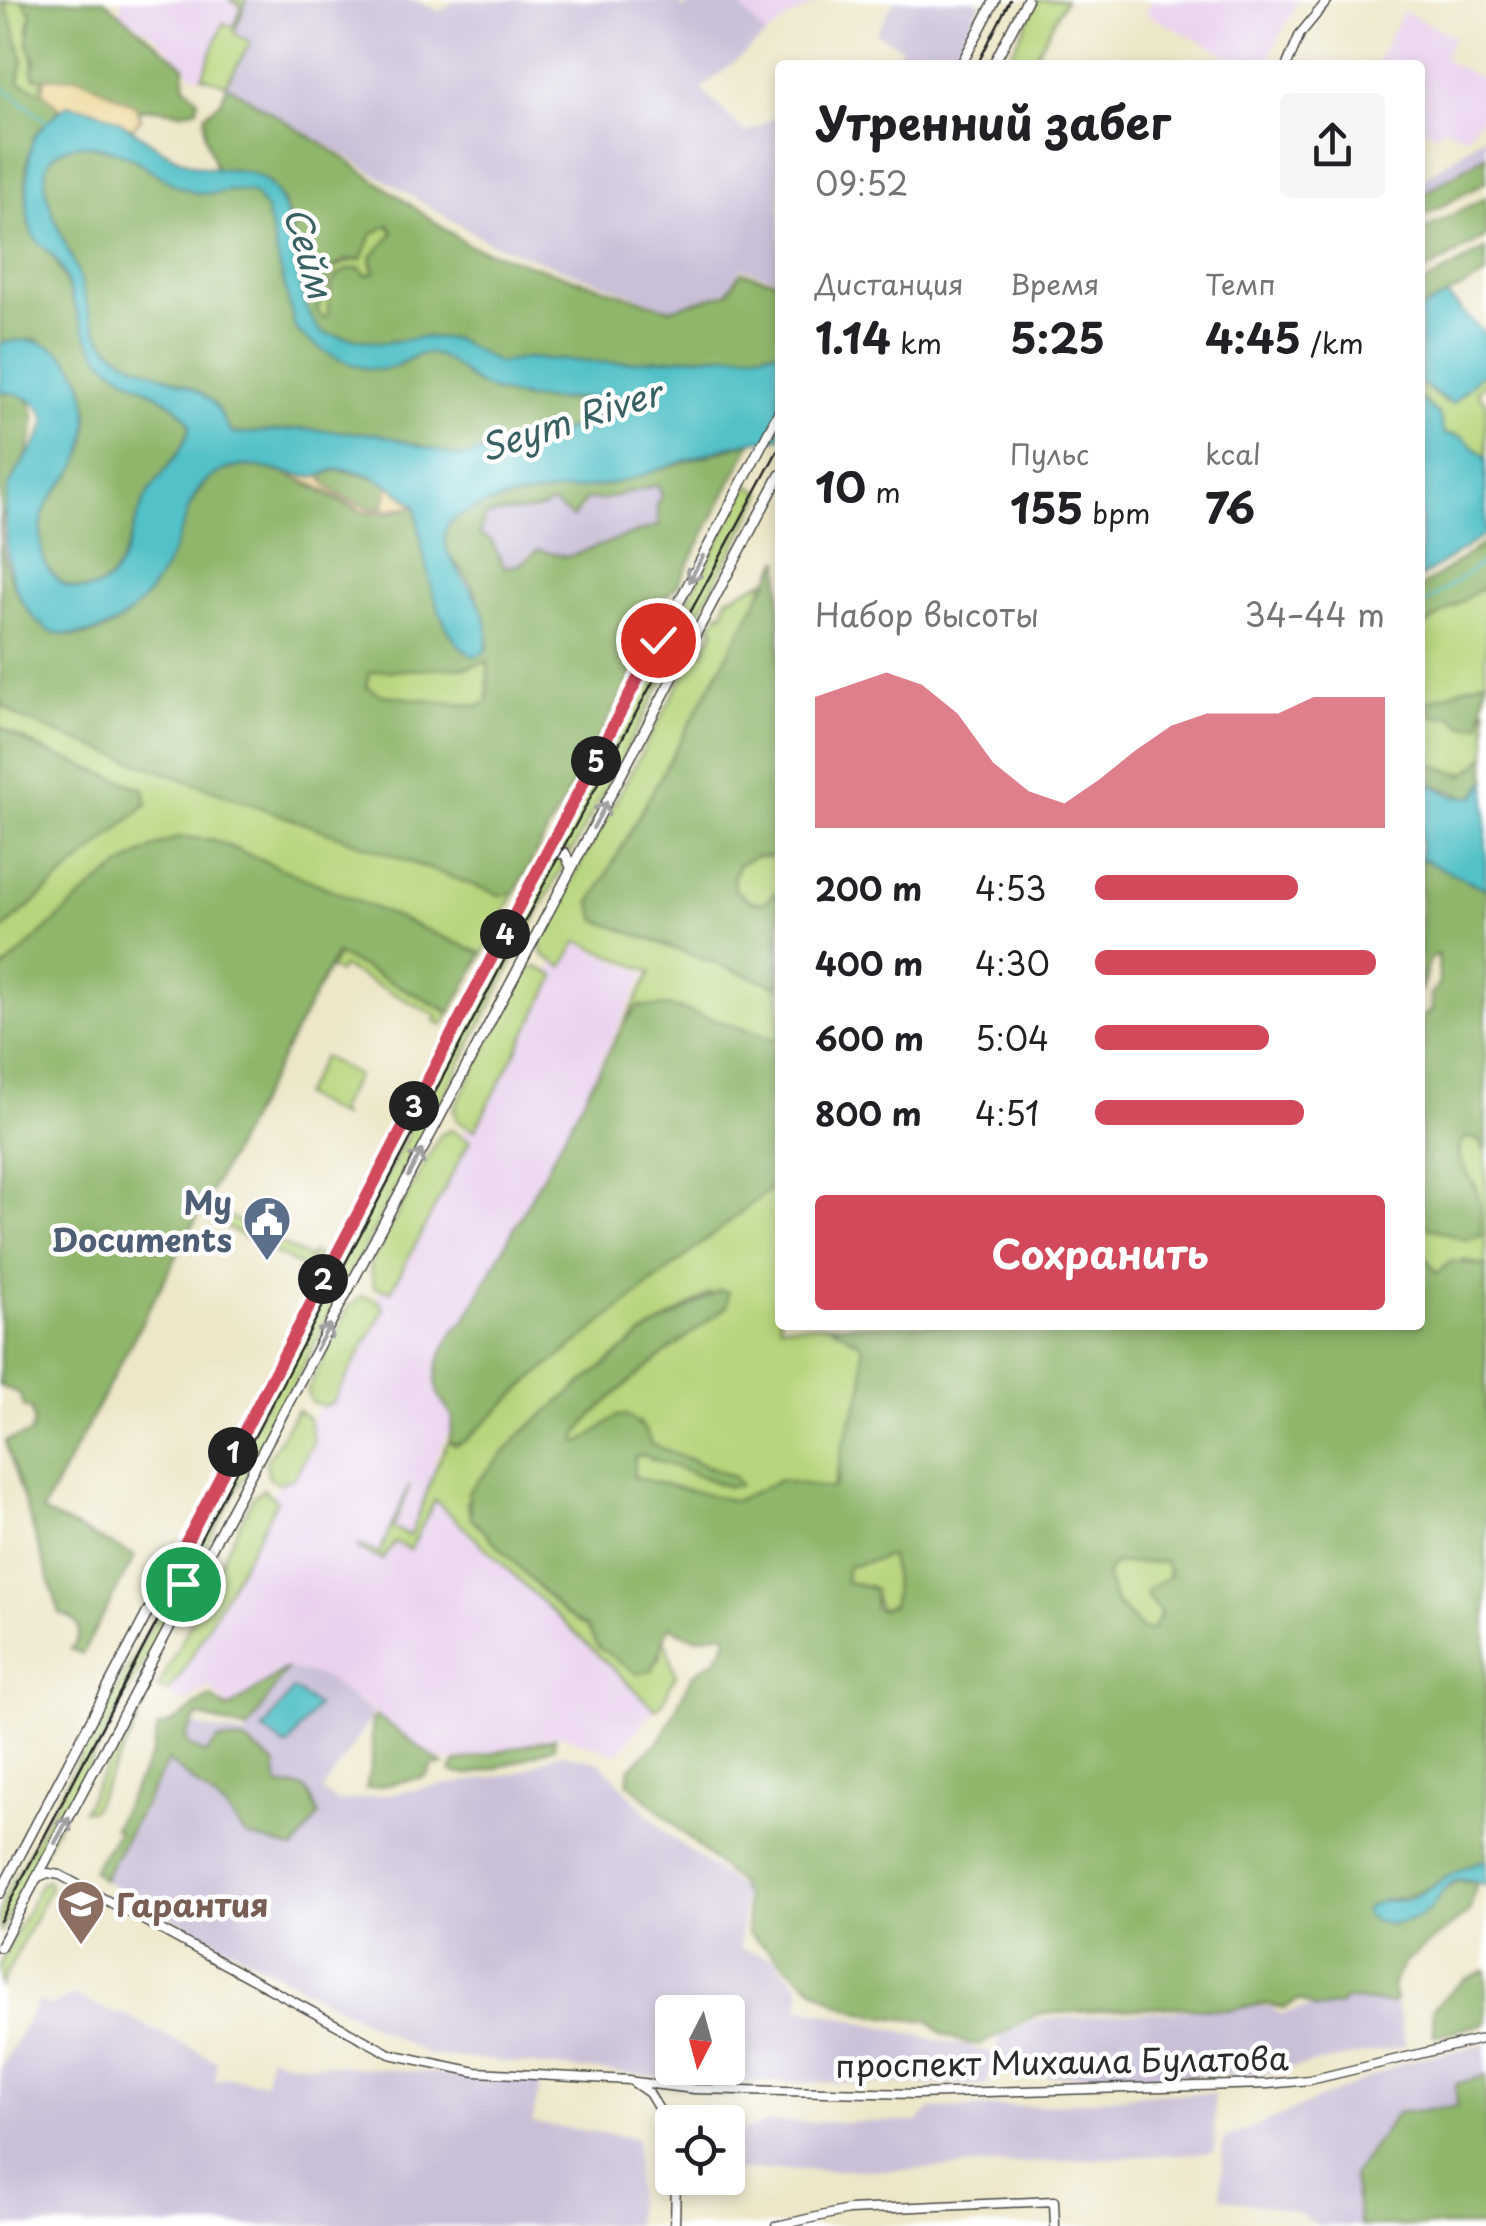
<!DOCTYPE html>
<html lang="ru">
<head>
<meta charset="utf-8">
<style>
	body { margin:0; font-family:"Playpen Sans",sans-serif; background:#f6f6f6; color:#202124; height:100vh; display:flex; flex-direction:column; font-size:38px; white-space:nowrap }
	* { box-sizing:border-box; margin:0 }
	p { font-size:32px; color:#757577 }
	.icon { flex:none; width:55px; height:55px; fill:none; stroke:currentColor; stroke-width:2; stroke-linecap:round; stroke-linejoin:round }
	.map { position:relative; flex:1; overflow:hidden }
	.drawer { position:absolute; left:775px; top:60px; width:650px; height:1270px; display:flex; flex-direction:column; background:#fff; border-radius:10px; box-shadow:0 5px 15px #0003 }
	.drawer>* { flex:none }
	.needle { width:65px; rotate:186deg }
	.buttons { position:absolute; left:655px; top:1995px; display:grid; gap:20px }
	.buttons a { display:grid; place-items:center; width:90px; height:90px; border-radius:10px; background:#fff; box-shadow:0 5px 15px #0003; font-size:50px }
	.pin { position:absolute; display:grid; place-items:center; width:85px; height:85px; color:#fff; margin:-42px; border:5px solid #fff; border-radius:50%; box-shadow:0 2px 10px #0007 }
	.km { position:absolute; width:50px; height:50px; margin:-25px; border-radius:50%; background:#222; color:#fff; font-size:28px; line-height:50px; text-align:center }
	.round { display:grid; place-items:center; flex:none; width:105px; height:105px; border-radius:10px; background:#f6f6f6 }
	.overview { display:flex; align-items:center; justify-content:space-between; height:170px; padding:0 40px }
	h1 { font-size:45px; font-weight:700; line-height:75px }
	.figures { display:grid; grid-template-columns:repeat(3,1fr); gap:15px; height:170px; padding:10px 40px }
	.figures div { display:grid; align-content:center }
	.figures b { font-size:42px; font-weight:700 }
	.figures small { font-size:28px; font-weight:400 }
	.figures p { font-size:28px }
	.chart { height:280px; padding:20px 40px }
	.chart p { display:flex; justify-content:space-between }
	.chart svg { width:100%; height:180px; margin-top:10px; fill:#d1495b; opacity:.7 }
	.action { display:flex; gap:20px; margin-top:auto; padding:20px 40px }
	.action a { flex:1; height:115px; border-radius:10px; background:#d1495b; color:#fff; font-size:40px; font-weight:700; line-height:115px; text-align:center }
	ul { padding:0 40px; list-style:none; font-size:32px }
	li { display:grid; grid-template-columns:160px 120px 1fr; align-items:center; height:75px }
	li i { height:25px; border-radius:12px; background:#d1495b }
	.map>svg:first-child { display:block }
	.built { fill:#e9d2ed }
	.industrial { fill:#c9bfd7; fill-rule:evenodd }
	.green { fill:#b6d57c; stroke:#708054; stroke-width:2.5 }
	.forest { fill:#90b66c; stroke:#5e704c; stroke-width:2.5; fill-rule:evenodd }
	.sand { fill:#eeda9e; stroke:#8c8264; stroke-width:2.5 }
	.water { fill:#53c1c8; stroke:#3f767a; stroke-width:2.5; fill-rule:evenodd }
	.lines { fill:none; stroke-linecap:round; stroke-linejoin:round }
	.stream { stroke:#53c1c8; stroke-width:2.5 }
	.tertiary-casing { stroke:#484743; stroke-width:11 }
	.primary-casing { stroke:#484743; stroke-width:12 }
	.tertiary { stroke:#fff; stroke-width:8 }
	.primary { stroke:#fff; stroke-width:9 }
	.tram { stroke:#2b2b2b; stroke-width:2.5 }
	.oneway { stroke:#a0a0a0 }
	.route-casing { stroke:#fff; stroke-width:20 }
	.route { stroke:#d1495b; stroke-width:12 }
	.labels { text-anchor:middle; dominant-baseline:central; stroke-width:9; stroke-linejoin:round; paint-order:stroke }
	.service-label { font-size:32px; font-weight:bold; fill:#4e5e75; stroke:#fff; text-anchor:end }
	.education-label { font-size:32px; font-weight:bold; fill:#785e54; stroke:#fff; text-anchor:start }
	.street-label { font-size:32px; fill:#2b2b2b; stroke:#fff }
	.water-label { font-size:35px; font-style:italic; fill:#396062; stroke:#fff }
</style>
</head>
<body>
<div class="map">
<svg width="1486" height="2226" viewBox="0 0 1486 2226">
	<rect width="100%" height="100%" fill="#fff"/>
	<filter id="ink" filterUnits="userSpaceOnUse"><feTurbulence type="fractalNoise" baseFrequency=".01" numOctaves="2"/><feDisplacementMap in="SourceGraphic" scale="20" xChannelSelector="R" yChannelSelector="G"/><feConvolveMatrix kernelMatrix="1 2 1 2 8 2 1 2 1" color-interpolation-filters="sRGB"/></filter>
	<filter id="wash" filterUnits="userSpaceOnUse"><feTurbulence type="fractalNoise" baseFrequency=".0048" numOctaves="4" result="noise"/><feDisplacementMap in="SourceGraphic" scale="40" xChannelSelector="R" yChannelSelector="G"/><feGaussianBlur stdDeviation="2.25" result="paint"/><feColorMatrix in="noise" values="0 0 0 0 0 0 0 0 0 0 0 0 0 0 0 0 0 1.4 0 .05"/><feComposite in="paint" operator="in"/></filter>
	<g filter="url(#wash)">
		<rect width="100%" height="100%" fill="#ede6c8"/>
		<!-- built -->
		<path class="built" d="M123,0H247L234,33L251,42L226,84L193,75L155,36L119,12Z
			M734,0H824L792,16L766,36Z
			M1151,0H1298L1265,65H1246L1145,13Z
			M1403,11L1454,37L1443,59L1486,81V112L1465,137L1443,126L1437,135L1420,126V65H1375Z
			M567,938L645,974L439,1386L456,1417L434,1463L442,1483L435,1500L655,1709L617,1754L561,1735L452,1761L439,1759L326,1678L287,1668L229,1708L209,1687L185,1702L168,1694Z"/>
		<!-- industrial -->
		<path class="industrial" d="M247,0H413L440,11L457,0H676L684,9L694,0H734L766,36L701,89L746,133L777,117L780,123V280L741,268L727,291L670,308L488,242L226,84L251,42L234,33Z
			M895,0H975L981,3L948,65H892L901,47L876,33Z
			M1486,134V157L1420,197V182Z
			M658,485L662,494L657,506L659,525L567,557L549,551L529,553L520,565L504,567L492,541L479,534L485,517L494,514L537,512L552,503L581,512L585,499L601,500Z
			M287,1668L326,1678L374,1714L322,1791L338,1802L518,1773L560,1753L600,1762L667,1834L738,1887L743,1894L740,1948L773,1958L799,1985L802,1991L798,2007L994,2053L987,2085L704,2081L428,2055L103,1880L182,1723L244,1736ZM672,2012H728V2068H672Z
			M1393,1992L1406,2046L1254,2075L1048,2076L995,2063L999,2037L1034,2020L1246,2006L1271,2007L1279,2014Z
			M72,1995L115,2014L119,2012L217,2061L215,2081L225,2077L265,2082L269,2055L284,2061L541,2082L532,2123L637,2138L635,2226H0V2069L38,2001L50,2007Z
			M1486,2044V2075L1456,2083V2106L1399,2112L1362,2226H1320L1293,2211L1221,2198L1223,2140L1411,2060Z
			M1156,2093L1214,2094L1215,2152L909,2170H728V2135L770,2122H917L931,2109L1039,2106Z"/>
		<!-- green -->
		<path class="green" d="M9,0H22L31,13L28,29L36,77L45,78L41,85L59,108L0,80L23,59L6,4Z
			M229,0H247L234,33L251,42L226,84L202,77L223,23L234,27L242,6Z
			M1039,0H1065L1030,65H1005Z
			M389,225L393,233L371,263L375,272L366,275L324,319L317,311C325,274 327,266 362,259L372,234Z
			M1486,370V382L1477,393L1486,402V458L1457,435L1444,434L1439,415L1420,398V383L1445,403Z
			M748,485L763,493L571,853L558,846Z
			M766,580L749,620L591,903L596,920L780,987V1041L674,1007L638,1006L623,1025L651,972L578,941L563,967L543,955L540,939L697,651L702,653L715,629L711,627L719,612L723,614L727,598Z
			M1486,585V679L1425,704L1436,717L1483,714L1486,707V756L1471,772L1454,773L1420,761V629Z
			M488,661V702L478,706L382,695L366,686L369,673L378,671L470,667Z
			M0,704L22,719L502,896L515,892L483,954L214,840L180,837L119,868L0,972V932L147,804L0,727Z
			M756,856L780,857V890L763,903L751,901L735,890L733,879L738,865Z
			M561,858L564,864L298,1377L195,1566L185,1568L231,1468L554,859Z
			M338,955L450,1013L443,1025L435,1021L437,1016L342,967L338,973L330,969Z
			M537,967L556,976L475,1130L457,1121L454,1109L526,971Z
			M323,1057L357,1075L338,1110L341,1117L302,1096Z
			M451,1130L470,1140L391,1291L374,1287L370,1265L440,1135Z
			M1466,1137L1478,1140L1486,1152V1266L1464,1260L1437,1273L1420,1251V1224L1436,1229L1477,1188C1466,1171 1450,1154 1466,1137Z
			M780,1181V1325H828L863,1344L864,1384L832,1489L766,1487L735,1501L640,1480L630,1471L635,1456L642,1455L729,1487L734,1477L651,1444L640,1423L617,1416L581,1444L576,1441C578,1413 700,1328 727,1306L710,1293L642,1335L524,1431L466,1502L471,1518L565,1614L587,1627L598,1647L660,1659L663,1636L676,1675L661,1705L655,1709L435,1500L410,1550L394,1542L382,1560L360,1550L358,1545L379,1554L410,1485L393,1528L410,1536C425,1503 431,1471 449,1441L455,1445L465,1441L532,1379Z
			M210,1200L219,1204L217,1210L309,1258L312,1253L320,1257L317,1263L310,1259L304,1268L202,1215Z
			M362,1296L380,1301L384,1310L332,1403L324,1406L311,1402L307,1392L349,1306Z
			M297,1410L309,1419L314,1441L294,1478L279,1483L269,1478L266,1462Z
			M263,1489L277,1501L181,1675L168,1692L158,1688L253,1497Z
			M891,1556L895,1593L892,1605L880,1610L870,1586L846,1582L847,1567Z
			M1166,1562C1173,1576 1162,1616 1152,1630H1143L1115,1602L1106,1576L1113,1564Z
			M173,1586L180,1594L0,1933V1911L8,1890Z
			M154,1678L136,1726L91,1811L83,1810Z
			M48,1881L50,1888L0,1987V1965L41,1883Z"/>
		<!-- forest -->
		<path class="forest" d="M0,0H9L6,4L23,59L19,82L51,96L59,108C53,119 39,129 34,139C22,165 25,209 33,236C73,266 69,317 99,355C122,384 177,395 190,424C188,451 156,476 144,501C131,529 123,592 83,589C69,588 59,583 51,572C43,564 42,555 41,544C38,497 62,492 81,457C90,440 90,400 80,382C71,366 50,352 37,339L0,343Z
			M22,0H104L184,66L185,85L198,99L197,108C176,119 159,103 139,111L79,77L35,78L32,70L36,61L28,45L31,13Z
			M227,85L335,152L468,245L670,309L727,293L741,272L780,282V351L612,363L528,358L499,363L453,339L425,337L381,343L325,334C270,297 330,166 216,169L205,134V114L221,102ZM389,225L393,233L371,257L375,272L366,275L360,268C330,268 328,291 328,316L324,318L317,311L334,267L346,260L362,259L372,234Z
			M86,145L133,155L192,191L233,188L254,194L266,210L295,328C312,347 367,372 394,367C407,365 414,351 429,353C451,356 463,377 482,386C518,405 565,399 605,397L613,400L615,410L550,436L461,457L378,434L302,429L234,434C223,425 222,412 213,403C181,373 129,375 101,338C88,319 85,294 78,273C65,236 7,147 86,145Z
			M1486,155V182L1420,218V196Z
			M1486,197V237L1420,274V232Z
			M1486,249V275L1420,310V286Z
			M0,392H18L27,398C52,429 3,491 1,527C0,581 39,658 104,630C180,598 171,483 229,469C282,455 318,497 364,512C380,517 400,510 416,506C424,563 433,616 476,656L488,647C488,626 480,603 471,584C459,561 433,553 449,522L479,504L613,483L752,442L677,586C657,602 647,624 646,649L515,892L503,896L59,734L22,719L0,704ZM657,485L662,494L657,506L659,525L567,557L538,550L519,565L504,567L492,541L479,534L485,517C508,507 534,517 552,503L573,518L586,499L601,500ZM488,661V702L478,706L382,695L366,686L369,673L378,671L470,667Z
			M335,470L377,477L389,485L383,508C363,509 330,495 321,476Z
			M1486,542V585L1420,629V588Z
			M780,559V857L756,856L738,865L733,879L735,890L751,901L763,903L780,890V987L596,920L591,903Z
			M1486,679L1481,724L1464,726L1451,716H1432L1421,704Z
			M0,727L37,748L144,789L147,804L0,932Z
			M1486,756V781L1471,799L1420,779V761L1464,775Z
			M180,837L214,840L483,954L451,1012L336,954L42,1512L135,1556L82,1654L70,1649C85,1636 80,1618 60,1614L5,1441L30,1434L34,1423L31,1408H25L19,1393L0,1386V972C55,924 110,859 180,837Z
			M1420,858L1486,889V1152L1478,1140L1466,1137C1447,1157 1473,1174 1478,1195C1482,1209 1481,1222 1482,1236L1465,1240L1420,1224V1050L1424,1045L1420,1018L1432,1010L1431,995L1439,983L1438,954L1430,959L1420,992Z
			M638,1006L674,1007L780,1041V1181L532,1379L465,1441L455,1445L449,1441L453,1418C449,1411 443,1404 439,1396C429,1372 447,1335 465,1320L623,1025Z
			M1420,1251L1437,1273L1452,1261L1486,1266V1860C1448,1868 1422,1902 1383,1899L1391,1925L1425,1913L1439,1893L1457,1881L1477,1883L1469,1912L1405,1962L1392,1985L1396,2000L1391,2004L1343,1999L1341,2005L1317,2009L1299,2000L1284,2008L1265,2004L1228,2010L1172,2007L1038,2014L982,2044H967L943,2034L928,2020C830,2019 818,1989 748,1933L745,1897L738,1883L628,1782L630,1768L661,1739L692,1675L716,1659L727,1640L725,1632L695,1638L669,1626L652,1670L637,1674L598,1647L587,1627L565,1614L471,1518L468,1492L524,1431L642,1335L720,1290L728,1292L727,1306C700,1328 579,1413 576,1441L581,1443L617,1416L627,1415L646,1431L651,1444L734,1477L740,1485L729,1487L642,1455L635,1457L633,1477L735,1501L780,1480L832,1489L837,1482L842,1448L864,1384L862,1344L828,1325H1420ZM891,1556L895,1593L892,1605L880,1610L875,1608L874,1589L846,1582L847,1567ZM1165,1562L1170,1576L1147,1590V1597L1161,1614L1152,1630H1143L1115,1602L1106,1576L1113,1564Z
			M287,1668L248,1730L198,1716L186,1736L189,1746L206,1754L218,1740L245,1741L275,1764L278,1785C311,1791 301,1778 319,1815L294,1849L246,1836L226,1809L168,1761L103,1880L92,1870L118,1832L113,1828L151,1756L158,1728C186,1720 192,1703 211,1697L228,1709Z
			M377,1716L444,1765H433L425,1777L366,1789L372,1758V1720Z
			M555,1738L554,1747C533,1755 469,1783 451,1771L456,1762Z
			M1486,1970V2023L1434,2036L1433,2008L1464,1980Z
			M1486,2076V2226H1360L1353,2176L1397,2113L1457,2106L1456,2084Z"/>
		<!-- sand -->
		<path class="sand" d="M79,77L136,106L141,119L132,129L92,109L59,108L43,92L45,78Z
			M263,466L321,476C330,495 363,509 383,508L389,485L416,506L364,512L317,486Z"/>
		<!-- water -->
		<path class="water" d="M68,105C127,111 140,145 191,164C222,176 252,160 275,191C302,229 290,310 325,334L381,343L425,337L454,339L499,363L528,358L612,363L780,351V438C722,441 670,470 615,483C559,496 498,490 449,522C427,564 503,596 485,652L476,657C435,643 421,543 416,506C395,486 365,467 334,470C326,472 322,477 313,477C283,477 255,457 223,471C189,485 189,514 176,544C154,597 115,647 51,632C7,605 0,537 8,490C16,464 41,446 46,420C40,400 19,392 0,392V343C69,327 99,387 84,448C74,491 34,486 42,550C44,566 53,579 67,586C81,593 99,590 110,579C130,557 133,520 147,495C160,473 188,449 190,424C177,395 122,384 99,355C79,329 74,299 62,270C56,253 41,249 33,235C24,221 26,149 35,135C39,130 62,107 68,105ZM86,145C142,151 151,179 193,192C213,198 233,185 254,194L266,210L295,328C313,348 363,377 390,368C406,363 415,351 433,354C453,359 465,379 484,387C521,404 565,399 605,397L613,400L615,410L550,436L461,457L378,434L302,429L234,434C223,425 222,412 213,403C182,373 129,375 101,338C88,319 85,294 78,273C65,236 7,147 86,145Z
			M1447,296L1486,335V370L1452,404L1420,383V310Z
			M1420,398L1439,415L1444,434L1463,437L1486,458V534L1420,578Z
			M1420,779L1454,796L1475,797L1486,781V889L1420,858Z
			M293,1689L317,1706L287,1747L263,1730Z
			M1486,1860V1886C1475,1882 1468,1877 1455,1881C1441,1887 1439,1901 1428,1910C1413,1924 1377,1932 1364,1911C1378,1896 1391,1904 1408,1899C1436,1890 1450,1868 1486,1860Z"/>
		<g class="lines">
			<!-- stream -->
			<path class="stream" d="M0,85L50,124
				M1420,607L1486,560"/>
		</g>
	</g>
	<g filter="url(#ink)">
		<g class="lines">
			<!-- tertiary casing -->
			<g class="tertiary-casing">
				<path id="tertiary" d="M1287,65L1300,34L1328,0
					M36,1878L48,1873L60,1875L390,2054L476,2072L630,2080L649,2093L672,2131
					M635,2082L694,2089L915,2094L1268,2084L1310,2080L1486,2038
					M675,2226L676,2178
					M776,2226L848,2210L1054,2201L1055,2226"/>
			</g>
			<!-- primary casing -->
			<g class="primary-casing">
				<path id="primary" d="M961,65L995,0
					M993,65L1027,0
					M548,855L565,853L571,867
					M179,1557L184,1573L199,1570
					M164,1586L173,1581L180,1583L185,1597
					M0,1893L780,410
					M0,1947L780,475"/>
			</g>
			<!-- tertiary -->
			<use href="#tertiary" class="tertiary"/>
			<!-- primary -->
			<use href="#primary" class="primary"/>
			<!-- tram -->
			<path class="tram" d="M977,65L1010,0
				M0,1921L561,852L780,446"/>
		</g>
		<!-- one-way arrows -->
		<defs><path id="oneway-shaft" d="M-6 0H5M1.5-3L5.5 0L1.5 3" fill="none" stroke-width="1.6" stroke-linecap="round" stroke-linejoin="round" transform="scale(2.5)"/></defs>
		<g class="oneway">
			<use href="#oneway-shaft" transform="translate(696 569) rotate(118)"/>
			<use href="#oneway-shaft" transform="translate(600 815) rotate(-62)"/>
			<use href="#oneway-shaft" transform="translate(415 1163) rotate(-62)"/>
			<use href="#oneway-shaft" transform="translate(323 1337) rotate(-61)"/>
			<use href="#oneway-shaft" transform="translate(62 1830) rotate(-62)"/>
		</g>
	</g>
	<g class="lines" filter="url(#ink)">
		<!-- route casing -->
		<g class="route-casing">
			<path id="route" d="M183,1584L168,1582L158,1596L658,640"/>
		</g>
		<!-- route -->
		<use href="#route" class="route"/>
	</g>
	<!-- icons -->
	<defs>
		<g id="civic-pin" transform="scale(2.5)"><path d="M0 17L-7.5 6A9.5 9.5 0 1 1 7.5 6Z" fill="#5c6f8a" stroke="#fff"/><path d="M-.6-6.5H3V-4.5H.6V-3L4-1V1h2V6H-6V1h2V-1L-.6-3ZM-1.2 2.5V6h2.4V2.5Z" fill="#fff"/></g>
		<g id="university-pin" transform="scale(2.5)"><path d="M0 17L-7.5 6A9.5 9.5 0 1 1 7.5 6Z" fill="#8d6e63" stroke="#fff"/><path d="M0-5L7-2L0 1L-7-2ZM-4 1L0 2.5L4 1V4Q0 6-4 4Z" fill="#fff"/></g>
	</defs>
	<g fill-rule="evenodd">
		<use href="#civic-pin" x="267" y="1220"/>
		<use href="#university-pin" x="81" y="1904"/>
	</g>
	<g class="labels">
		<!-- service labels -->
		<g class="service-label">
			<text x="232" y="1202">My<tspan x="232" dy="37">Documents</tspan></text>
		</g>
		<!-- education labels -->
		<g class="education-label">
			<text x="116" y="1904">Гарантия</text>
		</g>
		<!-- street labels -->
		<g class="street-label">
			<text transform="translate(1062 2061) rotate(-1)">проспект Михаила Булатова</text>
		</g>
		<!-- water labels -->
		<g class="water-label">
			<text transform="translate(310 252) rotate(74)">Сейм</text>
			<text transform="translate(570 419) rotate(-18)">Seym River</text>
		</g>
	</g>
</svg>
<div class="buttons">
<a><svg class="needle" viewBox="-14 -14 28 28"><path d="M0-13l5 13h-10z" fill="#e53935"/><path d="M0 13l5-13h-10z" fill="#757577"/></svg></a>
<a><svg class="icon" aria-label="locate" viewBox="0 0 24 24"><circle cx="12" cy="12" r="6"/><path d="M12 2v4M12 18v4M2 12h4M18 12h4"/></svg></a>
</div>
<div class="pin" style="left:183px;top:1584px;background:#1e9e55"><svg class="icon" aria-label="arrive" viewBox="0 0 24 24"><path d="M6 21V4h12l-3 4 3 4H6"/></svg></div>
<div class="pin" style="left:658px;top:640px;background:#d93025"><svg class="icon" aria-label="check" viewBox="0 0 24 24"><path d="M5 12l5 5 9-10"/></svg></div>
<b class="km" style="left:233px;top:1452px">1</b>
<b class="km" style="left:323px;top:1279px">2</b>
<b class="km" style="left:414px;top:1106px">3</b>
<b class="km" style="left:505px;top:934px">4</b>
<b class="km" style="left:596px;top:761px">5</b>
<section class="drawer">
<div class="overview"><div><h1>Утренний забег</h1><p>09:52</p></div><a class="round"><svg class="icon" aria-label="share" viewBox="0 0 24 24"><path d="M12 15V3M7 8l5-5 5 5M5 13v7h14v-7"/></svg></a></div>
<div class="figures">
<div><p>Дистанция</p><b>1.14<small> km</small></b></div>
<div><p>Время</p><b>5:25</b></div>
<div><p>Темп</p><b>4:45<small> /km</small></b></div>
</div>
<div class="figures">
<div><b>10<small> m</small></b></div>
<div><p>Пульс</p><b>155<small> bpm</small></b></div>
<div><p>kcal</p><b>76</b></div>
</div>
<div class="chart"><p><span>Набор высоты</span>34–44 m</p>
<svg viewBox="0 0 160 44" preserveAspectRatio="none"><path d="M0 44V12L10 9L20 6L30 9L40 16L50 28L60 35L70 38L80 32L90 25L100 19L110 16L120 16L130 16L140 12L150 12L160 12V44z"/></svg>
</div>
<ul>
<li><b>200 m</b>4:53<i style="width:70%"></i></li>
<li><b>400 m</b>4:30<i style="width:97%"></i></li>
<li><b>600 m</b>5:04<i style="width:60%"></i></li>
<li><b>800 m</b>4:51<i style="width:72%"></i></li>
</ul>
<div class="action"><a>Сохранить</a></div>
</section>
</div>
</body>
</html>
